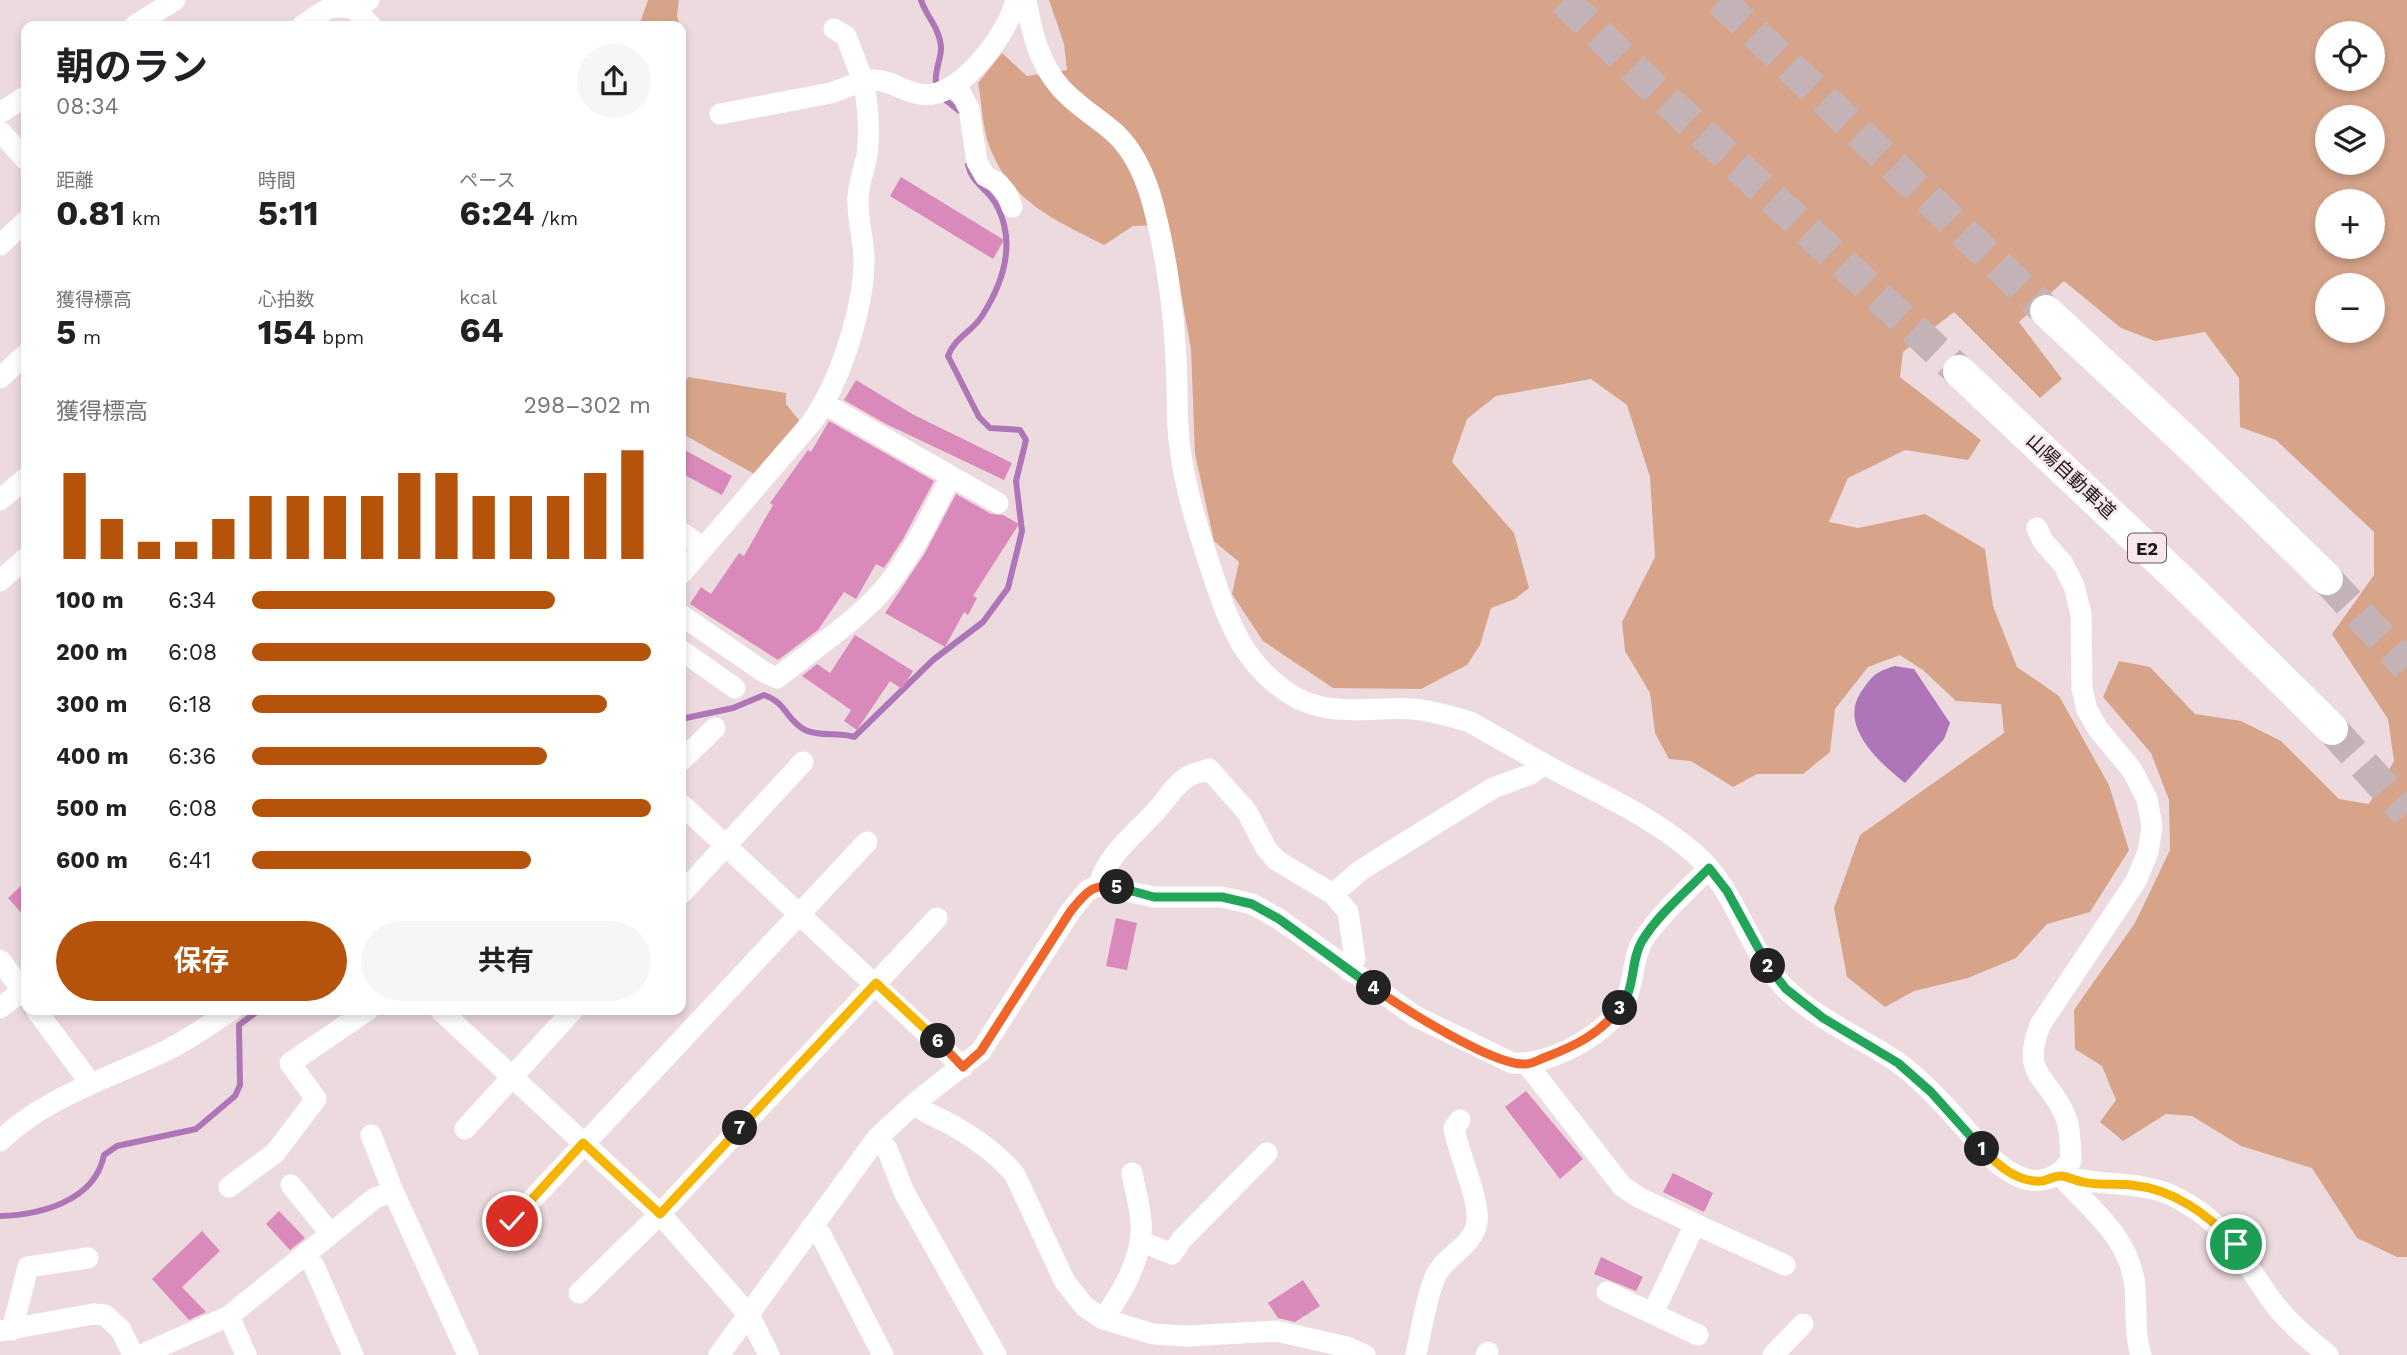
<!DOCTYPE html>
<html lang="ja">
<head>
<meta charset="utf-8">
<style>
	body { margin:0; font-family:"Work Sans","Noto Sans JP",sans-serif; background:#f6f6f6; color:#202124; height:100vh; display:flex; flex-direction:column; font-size:26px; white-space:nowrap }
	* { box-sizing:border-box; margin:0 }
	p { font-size:23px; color:#757577 }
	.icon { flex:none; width:38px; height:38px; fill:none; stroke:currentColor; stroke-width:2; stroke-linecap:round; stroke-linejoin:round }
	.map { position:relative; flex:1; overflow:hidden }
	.side { position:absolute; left:21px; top:21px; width:665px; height:994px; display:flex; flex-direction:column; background:#fff; border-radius:14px; box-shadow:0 4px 10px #0003 }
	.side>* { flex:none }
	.tools { position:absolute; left:2315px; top:21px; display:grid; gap:14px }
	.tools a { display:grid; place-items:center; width:70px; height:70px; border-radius:50%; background:#fff; box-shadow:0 4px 10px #0003; font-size:35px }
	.pin { position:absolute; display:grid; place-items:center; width:60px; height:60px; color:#fff; margin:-30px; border:4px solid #fff; border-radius:50%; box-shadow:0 2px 7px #0007 }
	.km { position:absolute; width:35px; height:35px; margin:-18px; border-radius:50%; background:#222; color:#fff; font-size:19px; line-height:35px; text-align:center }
	.round { display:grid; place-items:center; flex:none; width:74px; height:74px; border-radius:37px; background:#f6f6f6 }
	.head { display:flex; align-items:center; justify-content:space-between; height:119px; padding:0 35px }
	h1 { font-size:38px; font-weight:700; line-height:52px }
	.figures { display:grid; grid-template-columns:repeat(3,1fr); gap:10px; height:119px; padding:7px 35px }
	.figures div { display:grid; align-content:center }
	.figures b { font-size:35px; font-weight:700 }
	.figures small { font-size:19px; font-weight:400 }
	.figures p { font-size:19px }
	.chart { height:196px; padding:14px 35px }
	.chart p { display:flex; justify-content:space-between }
	.chart svg { width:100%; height:126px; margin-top:7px; stroke:#b45309; stroke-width:6 }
	.primary-button { display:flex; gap:14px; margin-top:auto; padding:14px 35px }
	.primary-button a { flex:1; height:80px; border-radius:42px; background:#b45309; color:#fff; font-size:28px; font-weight:700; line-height:80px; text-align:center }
	.primary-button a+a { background:#f6f6f6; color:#202124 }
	ul { padding:0 35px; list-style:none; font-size:23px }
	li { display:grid; grid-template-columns:112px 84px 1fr; align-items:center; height:52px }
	li i { height:18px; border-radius:9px; background:#b45309 }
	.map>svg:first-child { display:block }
	.green { fill:#d7a48a; fill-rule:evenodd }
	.water { fill:#ae75b8 }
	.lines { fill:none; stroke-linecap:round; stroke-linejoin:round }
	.stream { stroke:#ae75b8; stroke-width:6 }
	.building { fill:#d989ba }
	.highway-tunnel { stroke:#c3b3b6; stroke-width:32; stroke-dasharray:32 16; stroke-linecap:butt }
	.minor { stroke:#fff; stroke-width:21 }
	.highway { stroke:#fff; stroke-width:32 }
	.split-1-casing { stroke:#fff; stroke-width:14 }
	.split-2-casing { stroke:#fff; stroke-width:14 }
	.split-3-casing { stroke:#fff; stroke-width:14 }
	.split-4-casing { stroke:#fff; stroke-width:14 }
	.split-5-casing { stroke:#fff; stroke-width:14 }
	.split-6-casing { stroke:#fff; stroke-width:14 }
	.split-7-casing { stroke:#fff; stroke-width:14 }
	.split-8-casing { stroke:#fff; stroke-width:14 }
	.split-1 { stroke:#f5b400; stroke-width:9 }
	.split-2 { stroke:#22a559; stroke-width:9 }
	.split-3 { stroke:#22a559; stroke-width:9 }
	.split-4 { stroke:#f0652b; stroke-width:9 }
	.split-5 { stroke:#22a559; stroke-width:9 }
	.split-6 { stroke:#f0652b; stroke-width:9 }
	.split-7 { stroke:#f5b400; stroke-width:9 }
	.split-8 { stroke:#f5b400; stroke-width:9 }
	.labels { text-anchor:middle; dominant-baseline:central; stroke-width:5; stroke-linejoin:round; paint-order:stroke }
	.shield { fill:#f9e8eb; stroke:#5f5657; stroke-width:2 }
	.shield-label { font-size:18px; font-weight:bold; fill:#1d1718 }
	.street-label { font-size:19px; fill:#1d1718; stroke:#f9e8eb }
</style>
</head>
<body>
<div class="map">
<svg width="2407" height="1355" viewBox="0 0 2407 1355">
	<rect width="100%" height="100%" fill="#ecdade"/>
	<!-- green -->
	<path class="green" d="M648,0H679L677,16L680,26H639Z
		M1049,0H2407V1257H2397L2357,1238L2312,1168L2241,1146L2192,1116L2166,1114L2123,1141L2100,1122L2116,1100L2102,1066L2075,1049L2074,1010L2135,923L2170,850L2169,800L2151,753L2103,697L2119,661L2150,667L2195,714L2241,721L2281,741L2339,799L2369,804L2394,761L2388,719L2332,634L2374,575V532L2276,440L2240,427L2239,378L2205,332L2155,341L2121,328L2064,281L2019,322L2062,379L2040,398L1954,312L1903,352L1900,377L1981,440L1968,460L1905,450L1848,478L1829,522L1858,528L1925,514L1985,549L1993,606L2017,667L2059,696L2109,785L2129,850L2090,912L2047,924L2016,958L1968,978L1914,991L1885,1007L1847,977L1834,908L1860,835L2004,733L2001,704L1956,701L1924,671L1900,655L1868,667L1835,709L1830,752L1803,774H1757L1733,787L1691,761L1669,759L1655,733L1650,693L1625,651L1622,622L1655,557L1650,477L1627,405L1591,379L1496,396L1467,419L1452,462L1514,533L1529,588L1515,599L1491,608L1480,645L1467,665L1421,689L1333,688L1263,641L1232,594L1239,562L1214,541L1195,454L1191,349L1173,250L1163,225L1133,226L1104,245C1055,220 1011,202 990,148C982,128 982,103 978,83L1002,53L1027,76L1067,70L1064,44ZM2328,33H2373V79H2328ZM2328,117H2373V163H2328ZM2328,201H2373V247H2328ZM2328,285H2373V331H2328Z
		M688,377L786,393V404L803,425L758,476L681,433V389Z"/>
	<!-- water -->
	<path class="water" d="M1895,666L1914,669L1950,723L1944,739L1905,783C1880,763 1838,726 1861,692C1873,675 1875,672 1895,666Z"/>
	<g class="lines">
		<!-- stream -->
		<path class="stream" d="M921,0C926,16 939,27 941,46C942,58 934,70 936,84
			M944,99L962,113
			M681,719L733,708L764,695C787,703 785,719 805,730C819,737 839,732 854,737L933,660L983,622L1008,588L1022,531L1016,481L1026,440L1020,430L990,428L979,417L948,356C955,337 972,332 982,316C1003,283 1016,245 998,208C990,189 973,186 968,165
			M0,1216C40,1215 95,1201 104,1155L117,1146L196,1129L235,1096L240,1085L239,1025L259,1010"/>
	</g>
	<!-- building -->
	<path class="building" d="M901,177L1004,240L993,259L890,196Z
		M856,380L914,415L1012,463L1004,480L886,424L844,400Z
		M829,421L934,481L903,539L884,568L876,564L856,599L844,592L818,630L778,660L690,604L701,587L711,594L739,553L744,556L773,505L770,503L808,450L811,452Z
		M681,448L732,476L722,495L681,473Z
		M956,494L991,514L1003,515L1019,524L973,596L977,598L968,615L964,612L945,647L885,613L925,553Z
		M855,635L913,671L902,689L890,681L857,730L844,721L851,710L802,676L817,664L830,673Z
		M26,881V918L8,898Z
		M1116,918L1137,923L1127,970L1106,966Z
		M1526,1091L1583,1159L1560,1179L1505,1107Z
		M1673,1173L1713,1193L1704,1212L1663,1192Z
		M279,1211L305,1238L290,1250L266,1224Z
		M202,1231L220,1251L182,1287L206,1312L189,1320L152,1279Z
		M1601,1257L1643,1277L1636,1291L1594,1274Z
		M1303,1280L1320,1306L1295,1322L1278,1318L1268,1303Z"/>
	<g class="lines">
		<!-- highway-tunnel -->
		<path class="highway-tunnel" d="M1564,0L1645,80L1959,371
			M1720,0L2046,311
			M2327,579L2407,666
			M2332,729L2407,813"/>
		<!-- minor -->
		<path class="minor" d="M369,0L355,9L371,26
			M1026,0C1032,32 1038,62 1060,87C1076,106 1099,118 1117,135C1133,151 1143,172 1150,194C1165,245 1174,308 1176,361C1178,387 1176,414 1179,440C1184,487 1199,533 1214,578C1229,625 1246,666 1290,694C1329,719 1371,706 1413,709C1433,711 1451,716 1470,722C1504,741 1537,761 1572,779C1614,800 1658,822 1694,853C1738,891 1747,951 1786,989C1818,1020 1860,1037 1897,1062C1921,1079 1943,1103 1962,1125C1980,1145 1995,1167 2020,1177C2041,1186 2058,1177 2071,1161C2070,1144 2071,1128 2064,1113C2046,1074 2021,1076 2040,1025L2136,881L2148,852L2152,826L2147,799L2132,770L2098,729L2087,710L2082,688L2081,614L2074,586L2063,564L2043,541L2037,528
			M134,26L175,0
			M302,26C324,11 328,3 355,9
			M956,84L969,109L977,162L985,176L998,183L1007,194L1012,207
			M0,113L26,96
			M720,114L831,93L863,81L846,36L834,29
			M0,131L26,160
			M0,245L26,221
			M0,378L26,354
			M825,404L998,503
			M0,500L26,478
			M681,532L703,548
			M681,574L811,423C840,383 865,306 864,256C863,237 857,217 858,197C859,183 864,169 867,155C870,133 868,102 863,81C886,76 898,90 920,94C957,102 1005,37 1014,6L1024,0
			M0,581L26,558
			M681,615L764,672L777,678C813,649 858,621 888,584C914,552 931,515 950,478
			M681,650L735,688
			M681,761L715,728
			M681,804L963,1067
			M1099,885C1106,856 1136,833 1155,812C1166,801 1174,784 1189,776C1195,773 1203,771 1209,769L1247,812L1266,848L1276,860L1333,894L1348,912L1355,959L1348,970
			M681,894L803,762
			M1333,894L1361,870L1493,788L1531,774L1543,764
			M0,960L26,996
			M0,1008L26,988
			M36,1010L91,1084
			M440,1010L660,1214L749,1315L769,1355
			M1527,1064L1622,1186L1638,1197L1695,1224
			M915,1103C925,1115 941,1118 954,1126C976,1139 999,1155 1015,1175L1065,1282L1085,1307L1103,1319L1153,1334L1188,1336L1276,1331L1347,1347L1365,1355
			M465,1129L573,1010
			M371,1135L393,1191L468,1355
			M877,1138L887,1149L904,1192L996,1355
			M0,1141C47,1095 112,1078 169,1049C191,1038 211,1023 232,1010
			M2060,1175C2097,1187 2137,1180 2171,1195C2226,1221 2237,1252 2270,1298C2286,1321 2307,1338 2328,1355
			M2061,1176C2091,1210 2126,1234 2134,1280C2138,1305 2133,1330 2141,1355
			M291,1185L330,1233
			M229,1187L275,1153L316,1099L290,1063L368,1010
			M512,1221L867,842
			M811,1227L821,1235L883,1355
			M1140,1241L1172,1254L1182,1239L1267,1153
			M306,1254L314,1266L353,1355
			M1607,1292L1698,1335
			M579,1293L660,1214L937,918
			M1653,1313L1695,1224L1785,1265
			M229,1316L246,1355
			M1103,1319C1122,1293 1144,1256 1141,1222C1140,1206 1135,1189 1132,1173
			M12,1330L28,1267L88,1258
			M0,1331L93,1314L105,1315L121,1330L133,1355
			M141,1355L229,1316L375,1198L393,1191
			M719,1355L877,1138L915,1103L981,1051L1070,912L1087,891L1099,885L1154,897H1222L1252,904L1279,919L1415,1016L1512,1063C1549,1066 1607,1035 1625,1001C1635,982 1632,958 1643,940C1661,913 1687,891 1709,868
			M1416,1355C1421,1332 1426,1298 1435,1277C1444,1256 1474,1246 1477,1222C1480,1200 1458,1153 1454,1128L1460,1120
			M1486,1355L1488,1352
			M1773,1355L1803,1324"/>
		<!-- highway -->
		<path class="highway" d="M2046,311L2191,446L2327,579
			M1959,371L2193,592L2332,729"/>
	</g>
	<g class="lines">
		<!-- split-1 casing -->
		<g class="split-1-casing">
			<path id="split-1" d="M1982,1149C1998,1165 2017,1183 2042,1181C2049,1180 2055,1175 2062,1176C2069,1177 2076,1181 2083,1182C2099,1186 2115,1183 2131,1185C2174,1189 2207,1214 2236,1244"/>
		</g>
		<!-- split-2 casing -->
		<g class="split-2-casing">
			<path id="split-2" d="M1768,966L1786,989L1823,1018L1898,1063L1931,1092L1982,1149"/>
		</g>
		<!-- split-3 casing -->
		<g class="split-3-casing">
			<path id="split-3" d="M1620,1008C1636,988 1630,961 1642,941C1659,913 1687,891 1709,868L1727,891L1768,966"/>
		</g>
		<!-- split-4 casing -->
		<g class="split-4-casing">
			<path id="split-4" d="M1374,988C1401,1007 1495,1067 1526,1064C1532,1064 1540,1059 1546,1057C1577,1045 1599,1034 1620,1008"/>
		</g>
		<!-- split-5 casing -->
		<g class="split-5-casing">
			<path id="split-5" d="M1117,887L1154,897H1222L1252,904L1279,919L1374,988"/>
		</g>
		<!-- split-6 casing -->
		<g class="split-6-casing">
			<path id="split-6" d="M938,1041L963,1067L981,1051L1070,912C1084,894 1093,882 1117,887"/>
		</g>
		<!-- split-7 casing -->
		<g class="split-7-casing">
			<path id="split-7" d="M740,1128L876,983L938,1041"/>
		</g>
		<!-- split-8 casing -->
		<g class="split-8-casing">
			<path id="split-8" d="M512,1221L583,1143L660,1214L740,1128"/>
		</g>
		<!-- split-1 -->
		<use href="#split-1" class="split-1"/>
		<!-- split-2 -->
		<use href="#split-2" class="split-2"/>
		<!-- split-3 -->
		<use href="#split-3" class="split-3"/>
		<!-- split-4 -->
		<use href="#split-4" class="split-4"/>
		<!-- split-5 -->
		<use href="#split-5" class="split-5"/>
		<!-- split-6 -->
		<use href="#split-6" class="split-6"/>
		<!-- split-7 -->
		<use href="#split-7" class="split-7"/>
		<!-- split-8 -->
		<use href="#split-8" class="split-8"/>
	</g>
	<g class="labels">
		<!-- shield labels -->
		<rect class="shield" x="2128" y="533.5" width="38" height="29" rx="5"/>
		<g class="shield-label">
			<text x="2147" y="548">E2</text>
		</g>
		<!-- street labels -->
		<g class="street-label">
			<text transform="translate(2071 476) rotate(43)">山陽自動車道</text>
		</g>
	</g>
</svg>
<div class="tools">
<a><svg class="icon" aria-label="locate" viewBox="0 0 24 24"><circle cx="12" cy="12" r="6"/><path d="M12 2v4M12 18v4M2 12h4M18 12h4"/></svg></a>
<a><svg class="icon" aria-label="layers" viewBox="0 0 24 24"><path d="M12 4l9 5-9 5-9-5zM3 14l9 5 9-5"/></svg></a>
<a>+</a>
<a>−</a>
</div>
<div class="pin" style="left:2236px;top:1244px;background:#1e9e55"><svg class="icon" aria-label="arrive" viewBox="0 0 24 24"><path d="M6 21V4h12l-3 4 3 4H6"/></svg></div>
<div class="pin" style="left:512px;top:1221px;background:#d93025"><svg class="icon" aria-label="check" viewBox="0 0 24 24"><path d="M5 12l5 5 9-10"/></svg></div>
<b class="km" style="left:1982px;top:1149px">1</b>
<b class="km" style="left:1768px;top:966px">2</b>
<b class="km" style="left:1620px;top:1008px">3</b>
<b class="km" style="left:1374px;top:988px">4</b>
<b class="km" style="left:1117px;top:887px">5</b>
<b class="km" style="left:938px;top:1041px">6</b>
<b class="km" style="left:740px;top:1128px">7</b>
<section class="side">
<div class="head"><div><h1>朝のラン</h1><p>08:34</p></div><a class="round"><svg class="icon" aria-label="share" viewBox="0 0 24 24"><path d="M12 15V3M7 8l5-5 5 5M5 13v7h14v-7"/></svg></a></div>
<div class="figures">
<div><p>距離</p><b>0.81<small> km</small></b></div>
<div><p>時間</p><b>5:11</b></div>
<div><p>ペース</p><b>6:24<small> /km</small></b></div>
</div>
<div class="figures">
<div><p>獲得標高</p><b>5<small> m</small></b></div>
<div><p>心拍数</p><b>154<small> bpm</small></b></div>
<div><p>kcal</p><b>64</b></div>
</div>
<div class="chart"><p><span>獲得標高</span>298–302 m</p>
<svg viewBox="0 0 160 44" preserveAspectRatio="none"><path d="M5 44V14M15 44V30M25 44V38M35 44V38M45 44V30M55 44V22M65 44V22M75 44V22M85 44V22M95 44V14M105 44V14M115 44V22M125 44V22M135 44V22M145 44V14M155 44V6"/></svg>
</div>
<ul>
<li><b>100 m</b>6:34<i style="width:76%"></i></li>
<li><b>200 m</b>6:08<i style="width:100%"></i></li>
<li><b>300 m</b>6:18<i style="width:89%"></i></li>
<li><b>400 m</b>6:36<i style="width:74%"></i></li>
<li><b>500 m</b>6:08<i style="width:100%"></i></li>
<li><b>600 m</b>6:41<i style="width:70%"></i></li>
</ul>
<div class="primary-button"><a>保存</a><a>共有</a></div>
</section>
</div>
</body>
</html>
